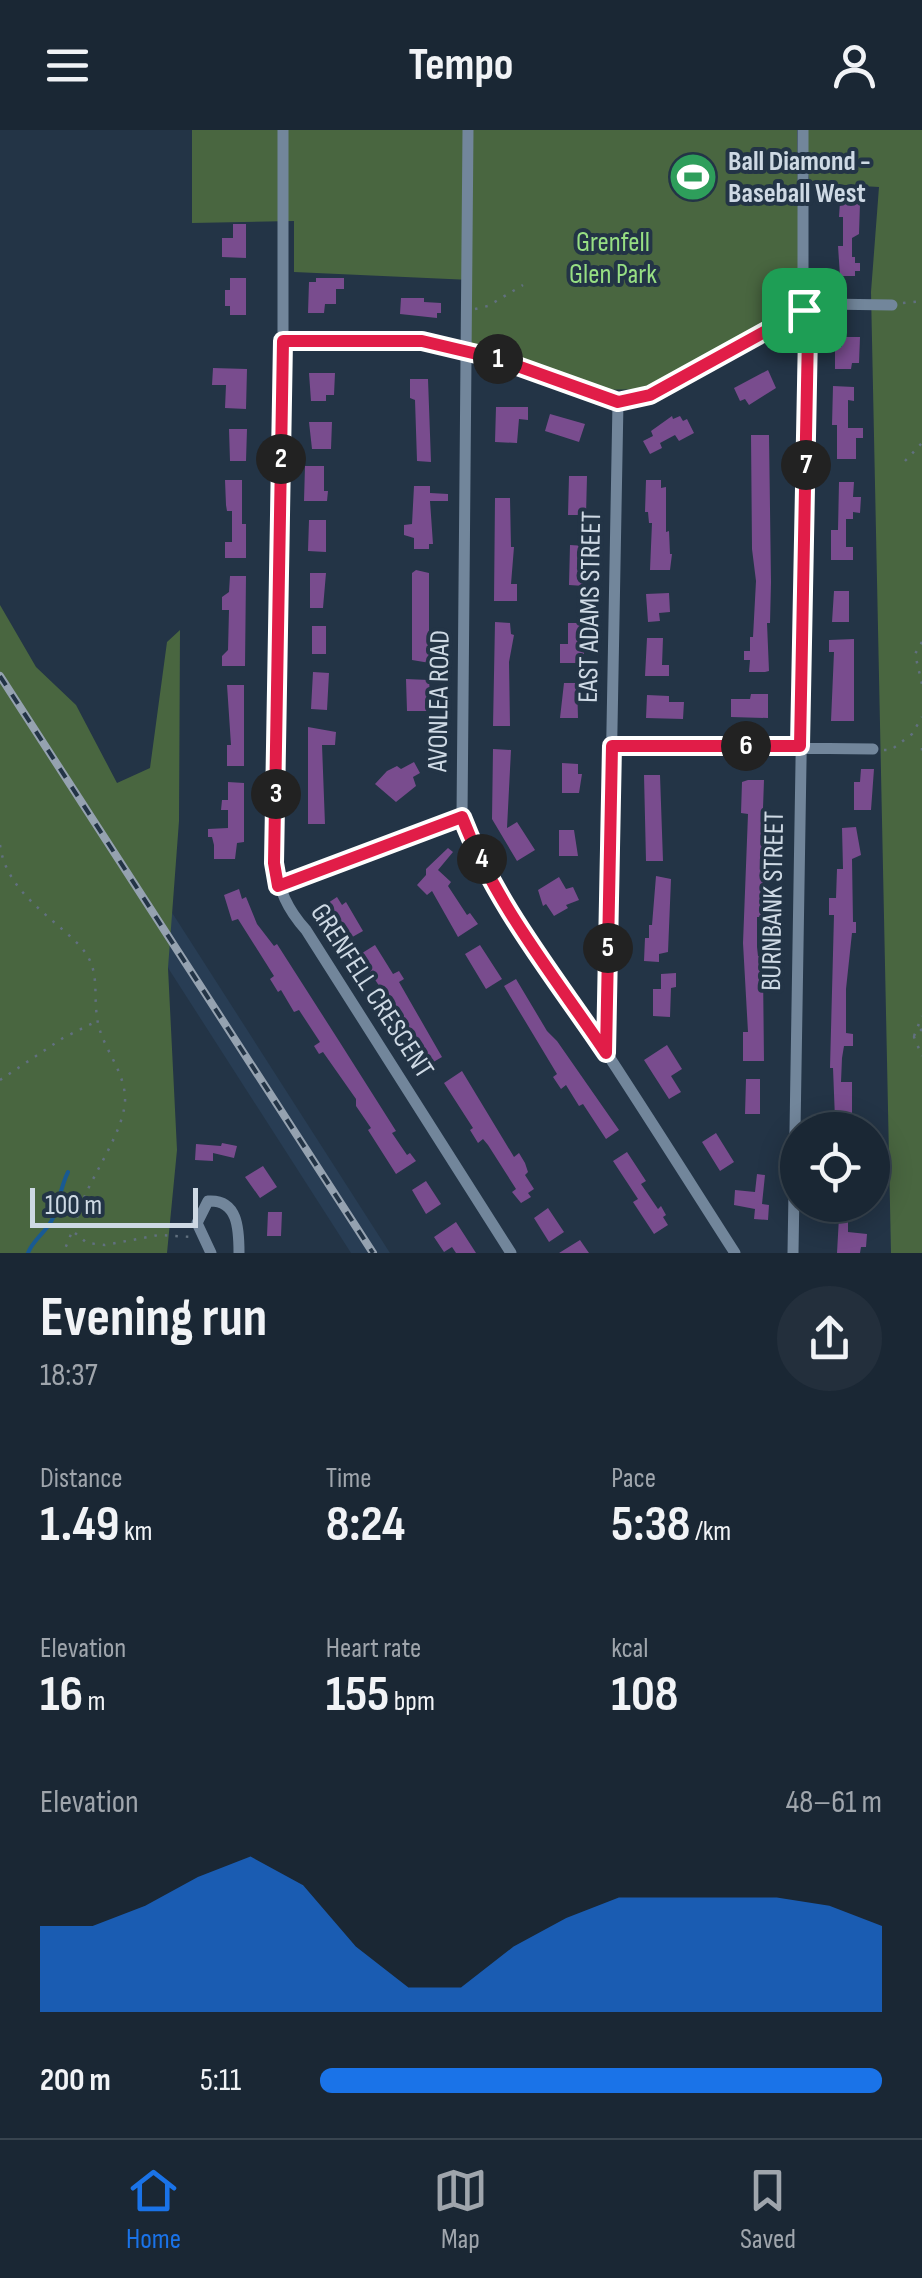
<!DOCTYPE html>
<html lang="en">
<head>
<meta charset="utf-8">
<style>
	body { margin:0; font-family:"Sofia Sans Condensed",sans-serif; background:#232f3c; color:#f1f3f6; height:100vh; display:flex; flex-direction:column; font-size:38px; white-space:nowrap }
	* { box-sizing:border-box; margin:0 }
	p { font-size:32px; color:#9fa5ac }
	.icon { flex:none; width:55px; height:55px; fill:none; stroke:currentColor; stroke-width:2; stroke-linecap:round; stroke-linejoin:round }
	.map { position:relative; height:1123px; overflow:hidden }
	.side { display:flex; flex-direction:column; background:#1a2734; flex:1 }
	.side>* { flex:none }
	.controls { position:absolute; left:780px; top:982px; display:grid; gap:20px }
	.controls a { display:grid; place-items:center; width:110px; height:110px; border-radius:50%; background:#1a2734; box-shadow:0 5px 25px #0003,0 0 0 2px #38444f; font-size:50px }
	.scale { position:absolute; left:30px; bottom:25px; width:168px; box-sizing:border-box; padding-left:10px; border:5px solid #ced9e4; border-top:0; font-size:28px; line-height:35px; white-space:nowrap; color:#ced9e4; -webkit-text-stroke:8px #233446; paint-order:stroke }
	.pin { position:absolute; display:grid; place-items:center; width:85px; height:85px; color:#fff; margin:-42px; border-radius:20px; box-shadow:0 5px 15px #0006 }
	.km { position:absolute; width:50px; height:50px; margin:-25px; border-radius:50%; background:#222; color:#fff; font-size:28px; line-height:50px; text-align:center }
	.round { display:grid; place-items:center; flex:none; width:105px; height:105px; border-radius:52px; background:#232f3c }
	.head { display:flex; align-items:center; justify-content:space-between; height:170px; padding:0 40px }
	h1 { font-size:55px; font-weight:700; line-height:75px }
	.metrics { display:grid; grid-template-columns:repeat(3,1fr); gap:15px; height:170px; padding:10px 40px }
	.metrics div { display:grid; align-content:center }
	.metrics b { font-size:50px; font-weight:700 }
	.metrics small { font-size:28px; font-weight:400 }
	.metrics p { font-size:28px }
	.chart { height:280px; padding:20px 40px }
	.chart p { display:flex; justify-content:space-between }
	.chart svg { width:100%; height:180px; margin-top:10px; fill:#1a73e8; opacity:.7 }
	ul { padding:0 40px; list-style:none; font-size:32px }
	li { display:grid; grid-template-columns:160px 120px 1fr; align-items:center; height:75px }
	li i { height:25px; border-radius:12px; background:#1a73e8 }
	header { display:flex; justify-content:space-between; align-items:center; height:130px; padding:0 40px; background:#1a2734; font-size:45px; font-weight:700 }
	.tab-bar { display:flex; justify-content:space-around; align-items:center; height:140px; border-top:2px solid #38444f; background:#1a2734; font-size:28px; color:#9fa5ac }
	.tab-bar a { display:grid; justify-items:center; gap:5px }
	.tab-bar .active { color:#1a73e8 }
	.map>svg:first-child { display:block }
	.built { fill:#283d54 }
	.green { fill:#496640 }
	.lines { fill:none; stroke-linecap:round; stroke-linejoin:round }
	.stream { stroke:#195a93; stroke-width:4 }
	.building { fill:#794c8e }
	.path { stroke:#61707f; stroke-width:2.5; stroke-dasharray:2.5 8; stroke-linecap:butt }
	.minor { stroke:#72869b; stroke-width:11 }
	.rail-casing { stroke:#95a2b0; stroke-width:8 }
	.rail { stroke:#233446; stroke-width:4; stroke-dasharray:11; stroke-linecap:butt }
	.route-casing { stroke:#fff; stroke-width:20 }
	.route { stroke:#e11d48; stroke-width:12 }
	.labels { text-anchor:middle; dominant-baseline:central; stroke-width:8; stroke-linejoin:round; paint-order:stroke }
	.poi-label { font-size:28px; font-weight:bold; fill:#ced9e4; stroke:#233446; text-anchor:start }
	.park-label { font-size:28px; fill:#97df83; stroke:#233446 }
	.street-label { font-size:28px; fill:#ced9e4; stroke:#233446 }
</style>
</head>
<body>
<header><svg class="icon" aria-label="menu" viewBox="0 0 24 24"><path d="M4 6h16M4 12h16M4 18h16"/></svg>Tempo<svg class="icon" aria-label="person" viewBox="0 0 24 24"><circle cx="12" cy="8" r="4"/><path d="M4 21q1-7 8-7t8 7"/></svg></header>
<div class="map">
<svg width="922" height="1123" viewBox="0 0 922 1123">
	<rect width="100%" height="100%" fill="#233446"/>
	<!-- built -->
	<path class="built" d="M0,514L390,1123H351L0,576Z"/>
	<!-- green -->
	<path class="green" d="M192,0H797L799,172L646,259L600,260L471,216V150L294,142V91L192,93Z
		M799,0H922V1123H891L871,162L879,57L810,53Z
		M0,475L36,537L76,575L117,653L150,638L167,512L180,500L179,691L168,838L177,1020L167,1123H0Z"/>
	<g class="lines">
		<!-- stream -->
		<path class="stream" d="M28,1123C33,1110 45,1103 52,1090C59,1075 60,1058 68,1042"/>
	</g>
	<!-- building -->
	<path class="building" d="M856,68V72L860,73L859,104L852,108V127H855V133H860V141H855V146H840L838,116H843V87H839L840,72Z
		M233,94H246V128L222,127V108H233Z
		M777,142L778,147H783L780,157L784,172L773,174V143Z
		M230,148H246V185H230V176H225V160H230Z
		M316,148H344V159H336V174H325L324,183H308L309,152H316Z
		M401,168H424V172L441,173V183H437V188L400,184Z
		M842,207H860L859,233H852L851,239H835V217H842Z
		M213,238L247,239L246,279L225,278L226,255H212Z
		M768,240L776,258L749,275L745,269L740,271L734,258Z
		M309,243H335L334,265H326V271H311Z
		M410,249H428L431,332L417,331L415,270L410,268Z
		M833,256L854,257V271L848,270V298H863V308H856V329H837V295H832Z
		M496,277H528V290L519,289L517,313L495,312Z
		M550,284L585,294L579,312L545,301Z
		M672,286L673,289L680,286L683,291L687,289L694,303L679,311L675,305L660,313L662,318L650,324L643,311L653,306L651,301Z
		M309,292H332L331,319H312Z
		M229,299H247L246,331H230Z
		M751,305H769L771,452L770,493H767L769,541L765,542H749L750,530H744V521H750V507H753L756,451L752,419Z
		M305,336H324V361H328L327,371H304Z
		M569,346H587L586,385H568Z
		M225,350H242V394H246V428H225V412H232V381H227L226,375Z
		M646,350H661V358L666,357V402L669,401L670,424H672L670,440H650L652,393H649L648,382H645Z
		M839,352H854L853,367H861L860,383L853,382V389H846V417H853V430H831V400H838Z
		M414,356H430V363L448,364V371H430L433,414H429V419H414V408L404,405V395L412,394Z
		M495,368H510L511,417H514L511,454H517V471H494Z
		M309,390H326V422L308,421Z
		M570,415L586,416L584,456L569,455Z
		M416,440L429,443V516L433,519V532L430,533L412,530V443Z
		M310,443H326L323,478H310Z
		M230,446H246L245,536H222V526L228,520L229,480H222V467L229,462Z
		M834,461H849V492H832Z
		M669,463L670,482L659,483L660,491L648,492L646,464Z
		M495,492L510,493L511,504L514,505L509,532L510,596H493Z
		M568,493H584V533H560V514H568Z
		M312,496H326V524H312Z
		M647,508H663L662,535H669V546H645Z
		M854,509V591H831L834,522H829V510Z
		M313,542L329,543L327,580L311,579Z
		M406,549L429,550L431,581H407Z
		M564,553H577L578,588H560Z
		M227,555H244V636H227V615H231Z
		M751,564H768V588L731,587V569H750Z
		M647,565L669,566V572H684L683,589L646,588Z
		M308,597L336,602L335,615H322L325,694H308Z
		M493,619L511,620L507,698L517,692L535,720L517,731L492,689Z
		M414,632L420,643L413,647L416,656L396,672L375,654L387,641L397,636L401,639Z
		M562,633L578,634V644H582L579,663H562Z
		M861,639H874L871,680H854V652H860Z
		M644,645H660L663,731H646Z
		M748,650H764L763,678H767L765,771H761V787H757V817L758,826L767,827V840H763L764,931H743V902H748L743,813L748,684L741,683L742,652Z
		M228,652L244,653V712L237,713L235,729H214V715L212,707H208V699L228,698V680H221L222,670H228Z
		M856,697L861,725L852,729L853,792H856V803H852L846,859V903L853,904V916H844L842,928L841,952H852V989H835L833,938H830L834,785H829V768H836L837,739H843L842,698Z
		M559,700H574L578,726H559Z
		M448,718L453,722L438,740L451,752L448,756L467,785L470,783L478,794L458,807L432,761L427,765L417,755L426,745V739Z
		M656,746L671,749L668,822L659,824V832L644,831L645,808H649V795H652Z
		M559,747L566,759L573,757L579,770L566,775L568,778L554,786L546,774L543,776L538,760Z
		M239,759L242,769L246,767L257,794L274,816L277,814L339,911L396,1001L392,1003L407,1025L410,1023L416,1031L396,1044L368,1000L371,998L356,976V969L323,922L319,924L314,916L320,912L299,880L294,882L281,860L278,862L270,849L274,846L238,789L232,791L224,765Z
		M337,767L342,775L346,772L363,801L347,810L325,775Z
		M375,815L393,844L399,841L404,849L399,852L442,927L430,934L359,825Z
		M480,815L502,849L486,859L465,824Z
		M676,843V857L671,858L670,887L653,886V859H661V844Z
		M516,849L547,901L557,911L619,1000L606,1009L583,974L579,976L566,955L561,959L553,947L557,944L504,856Z
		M667,915L682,939L671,946L681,962L669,969L644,930Z
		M462,941L514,1027L519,1023L525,1033L528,1042L525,1045L534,1059L528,1063L531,1067L521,1073L512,1062L516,1059L488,1015L483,1009L478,1013L470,1000L473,998L444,953Z
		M746,949H760V984H745Z
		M716,1003L734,1032L720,1041L702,1012Z
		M222,1013L237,1016L234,1028L213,1023V1031L195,1030L196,1014L221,1016Z
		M627,1022L646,1051L641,1054L658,1079L661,1076L666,1085L663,1087L668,1095L654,1104L633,1072L638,1069L613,1031Z
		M263,1036L277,1057L260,1068L245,1047Z
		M757,1044L765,1045L762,1074L769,1075L768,1090L754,1089L755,1079L734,1075L735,1060L755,1062Z
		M426,1051L441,1074L426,1084L412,1060Z
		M825,1075H848V1102L867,1104L866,1117H861L860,1123H837L839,1087H825Z
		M548,1078L564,1102L549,1112L534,1088Z
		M268,1082H282L281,1106H267Z
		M456,1092L476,1123H456L452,1117L444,1122L434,1107Z
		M580,1110L589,1123H559Z"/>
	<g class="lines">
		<!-- path -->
		<path class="path" d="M903,173L922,171
			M475,179L488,176L523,155
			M905,331L922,313
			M922,512L915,524L922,554
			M922,618V624
			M884,620H891L912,604L922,587
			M0,715C6,761 50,785 79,815C101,838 93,859 97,887C100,915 123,937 125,966C127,997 93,1043 82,1073C76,1090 71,1106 63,1123
			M922,899L914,907L922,926
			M914,906L922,886
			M0,950L63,908L95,892
			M75,1103L87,1113L105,1115L159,1105L192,1107"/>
		<!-- minor -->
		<path class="minor" d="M283,0V211L275,733C279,760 287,779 306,800L511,1123
			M468,0L462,687C491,762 540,825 585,890C636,967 685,1045 735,1123
			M283,211H422L498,229L618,272L650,265L803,180L826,174L892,175
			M613,616L873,619
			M279,756L462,687
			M606,923L618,272
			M211,1123L197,1093L208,1071C238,1069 239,1099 239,1123
			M793,1123L808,203L803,180V0"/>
		<!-- rail casing -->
		<g class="rail-casing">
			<path id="rail" d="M0,546L373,1123"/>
		</g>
		<!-- rail -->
		<use href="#rail" class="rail"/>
	</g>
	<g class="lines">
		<!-- route casing -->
		<g class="route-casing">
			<path id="route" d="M804,180L808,203L800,616H612L606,923C555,847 495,774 462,687L278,756L274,733L283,211H422L498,229L618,272L650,265Z"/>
		</g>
		<!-- route -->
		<use href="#route" class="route"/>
	</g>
	<!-- icons -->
	<defs>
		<g id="stadium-disc" transform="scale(2.5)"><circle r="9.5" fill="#2e9e5b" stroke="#233446"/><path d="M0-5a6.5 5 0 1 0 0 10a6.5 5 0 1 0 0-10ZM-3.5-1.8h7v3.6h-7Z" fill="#fff"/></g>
	</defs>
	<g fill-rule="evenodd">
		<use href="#stadium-disc" x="693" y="47"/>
	</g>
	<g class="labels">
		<!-- poi labels -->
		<g class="poi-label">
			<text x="728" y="31">Ball Diamond -<tspan x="728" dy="32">Baseball West</tspan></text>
		</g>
		<!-- park labels -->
		<g class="park-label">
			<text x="613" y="112">Grenfell<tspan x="613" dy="32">Glen Park</tspan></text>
		</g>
		<!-- street labels -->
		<g class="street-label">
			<text transform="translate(590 477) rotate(-89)">EAST ADAMS STREET</text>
			<text transform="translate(439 571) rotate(-89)">AVONLEA ROAD</text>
			<text transform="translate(773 771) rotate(-89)">BURNBANK STREET</text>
			<text transform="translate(372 861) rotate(57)">GRENFELL CRESCENT</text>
		</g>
	</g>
</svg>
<div class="controls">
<a><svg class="icon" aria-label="locate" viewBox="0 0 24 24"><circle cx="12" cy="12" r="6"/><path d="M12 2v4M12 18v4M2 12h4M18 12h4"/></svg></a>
</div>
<div class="scale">100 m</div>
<div class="pin" style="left:804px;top:180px;background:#1e9e55"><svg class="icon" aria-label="arrive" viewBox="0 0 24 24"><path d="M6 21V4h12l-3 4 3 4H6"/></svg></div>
<b class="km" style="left:498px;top:229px">1</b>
<b class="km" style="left:281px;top:329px">2</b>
<b class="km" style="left:276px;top:664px">3</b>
<b class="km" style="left:482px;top:729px">4</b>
<b class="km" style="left:608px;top:818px">5</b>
<b class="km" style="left:746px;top:616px">6</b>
<b class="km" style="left:806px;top:335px">7</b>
</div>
<section class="side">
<div class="head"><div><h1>Evening run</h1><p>18:37</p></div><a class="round"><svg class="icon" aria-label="share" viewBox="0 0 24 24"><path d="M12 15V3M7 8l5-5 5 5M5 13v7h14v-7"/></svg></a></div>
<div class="metrics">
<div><p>Distance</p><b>1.49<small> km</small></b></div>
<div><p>Time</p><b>8:24</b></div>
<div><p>Pace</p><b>5:38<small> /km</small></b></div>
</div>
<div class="metrics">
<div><p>Elevation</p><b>16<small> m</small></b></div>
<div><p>Heart rate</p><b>155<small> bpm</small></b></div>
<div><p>kcal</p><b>108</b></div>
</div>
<div class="chart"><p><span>Elevation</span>48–61 m</p>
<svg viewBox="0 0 160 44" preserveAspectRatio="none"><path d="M0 44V23L10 23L20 18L30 11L40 6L50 13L60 28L70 38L80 38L90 28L100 21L110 16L120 16L130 16L140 16L150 18L160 23V44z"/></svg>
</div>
<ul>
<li><b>200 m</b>5:11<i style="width:100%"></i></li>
</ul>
</section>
<nav class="tab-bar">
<a class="active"><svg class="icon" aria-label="home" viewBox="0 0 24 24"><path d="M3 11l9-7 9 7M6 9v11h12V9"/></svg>Home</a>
<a><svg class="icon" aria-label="map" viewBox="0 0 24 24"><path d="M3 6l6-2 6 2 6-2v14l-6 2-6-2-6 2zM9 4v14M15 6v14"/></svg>Map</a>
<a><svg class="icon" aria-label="saved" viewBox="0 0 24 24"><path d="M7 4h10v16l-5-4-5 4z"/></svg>Saved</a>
</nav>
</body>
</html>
